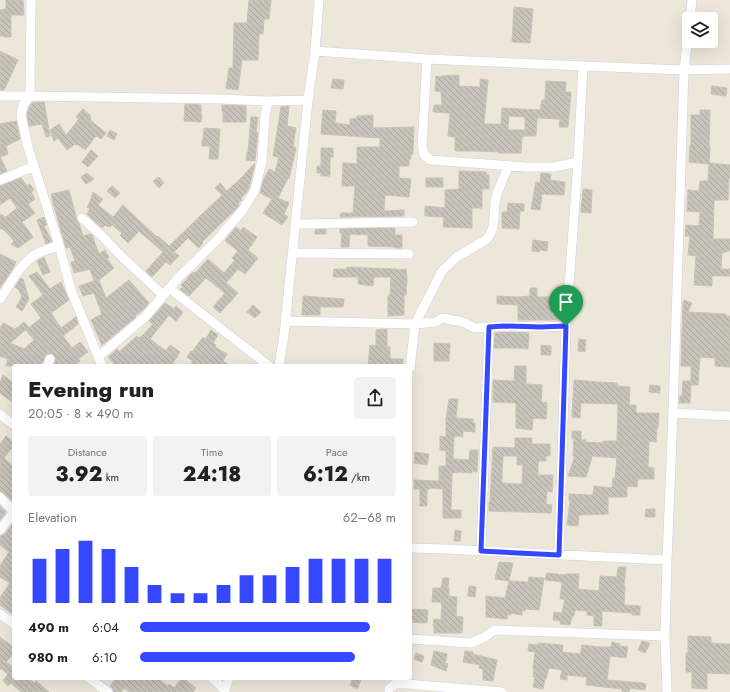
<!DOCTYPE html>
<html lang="en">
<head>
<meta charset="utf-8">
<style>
	body { margin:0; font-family:Jost,sans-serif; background:#f2f2f2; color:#222; height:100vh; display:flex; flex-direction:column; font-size:15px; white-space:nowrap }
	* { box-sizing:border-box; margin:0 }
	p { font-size:13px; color:#767676 }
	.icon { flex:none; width:22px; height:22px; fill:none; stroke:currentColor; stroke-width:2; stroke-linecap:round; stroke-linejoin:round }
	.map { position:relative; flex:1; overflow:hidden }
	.panel { position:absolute; left:12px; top:364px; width:400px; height:316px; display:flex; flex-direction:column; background:#fff; border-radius:4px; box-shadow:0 4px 16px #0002 }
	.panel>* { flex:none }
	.tools { position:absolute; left:682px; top:12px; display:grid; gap:8px }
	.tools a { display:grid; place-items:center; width:36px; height:36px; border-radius:4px; background:#fff; box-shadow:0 4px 16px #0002; font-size:20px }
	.pin { position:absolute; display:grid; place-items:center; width:34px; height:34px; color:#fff; margin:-41px -17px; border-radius:50% 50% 50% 0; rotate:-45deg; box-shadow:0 0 4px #0007 }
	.pin .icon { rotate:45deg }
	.round { display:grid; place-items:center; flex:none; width:42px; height:42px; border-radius:4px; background:#f2f2f2 }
	.overview { display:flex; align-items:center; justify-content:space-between; height:68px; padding:0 16px }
	h1 { font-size:22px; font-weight:800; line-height:30px }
	.metrics { display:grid; grid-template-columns:repeat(3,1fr); gap:6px; height:68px; padding:4px 16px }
	.metrics div { display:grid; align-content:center; border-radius:4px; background:#f2f2f2; text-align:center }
	.metrics b { font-size:20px; font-weight:800 }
	.metrics small { font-size:11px; font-weight:400 }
	.metrics p { font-size:11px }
	.chart { height:112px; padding:8px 16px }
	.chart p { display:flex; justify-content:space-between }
	.chart svg { width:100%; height:72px; margin-top:4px; stroke:#3548ff; stroke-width:6 }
	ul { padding:0 16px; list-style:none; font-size:13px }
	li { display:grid; grid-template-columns:64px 48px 1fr; align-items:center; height:30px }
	li i { height:10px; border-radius:5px; background:#3548ff }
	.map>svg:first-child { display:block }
	.building { fill:url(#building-back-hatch); stroke:#c9c3b4; fill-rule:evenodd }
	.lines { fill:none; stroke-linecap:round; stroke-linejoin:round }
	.minor-casing { stroke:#cfd1e4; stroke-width:10 }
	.minor { stroke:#fff; stroke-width:9 }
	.route-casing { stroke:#fff; stroke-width:8 }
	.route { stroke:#3548ff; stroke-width:5 }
</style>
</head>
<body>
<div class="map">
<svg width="730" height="692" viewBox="0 0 730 692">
	<defs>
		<pattern id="building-back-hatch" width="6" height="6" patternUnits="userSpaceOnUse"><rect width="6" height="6" fill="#c8c3ba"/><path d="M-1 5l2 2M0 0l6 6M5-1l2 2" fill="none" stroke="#aca8a0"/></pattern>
	</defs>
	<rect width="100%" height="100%" fill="#ede7da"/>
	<!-- building -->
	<path class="building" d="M6,0H23L24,15H11V37H4V36H0V10L6,9Z
		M249,0H271L269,19H264L263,34H259L258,60H242L238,90L226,88L229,68H233L234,23H247Z
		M514,7L533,9L530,43L512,42Z
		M0,51L18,60L4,90H0Z
		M459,75V86L480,87V79L488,80L484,124H501L502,108L540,110L542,100H545L546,81L566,82L565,92H571L568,127H559L560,119L537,118L536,136H525V132L524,137H522L521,153H499V152L476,151H455V137L448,136L450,113L433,112L434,105H442L441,92L435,91L436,76L441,77V76ZM509,116L525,117V130H508Z
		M333,79L344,80L343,89L331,88Z
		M712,86L727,88L726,96L711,94Z
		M38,102H44L50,136L46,137L42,124L29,126L27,114L29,108L32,103Z
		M185,104L201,105V115H202L201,122L184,121Z
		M222,105L246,106V122H223V111H222Z
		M289,106L287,126L296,128L293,146L296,148L289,179L288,178L278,198L289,203L284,214L288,217L282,225L263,213L272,199L260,193L263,181L269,169L275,172L279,157L273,156L281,107Z
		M83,109L91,116L90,117L91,118L90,120L106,133L101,139L96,136L85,150L77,144V145L75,144L67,150L58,138L54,141L50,130L59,124L66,135L79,119L76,117Z
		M323,110L336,111L335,123L350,125V119L357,118V116L373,115V128L414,127L413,154H411V159H409V166H399V178L411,179L409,197L385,195L384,211L404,210V216L340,217L341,213H353L355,186H342L343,163L357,164V147H380V138L321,134Z
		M700,110H710L709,147H710L709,163L730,165V178H729L728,200H714L713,239H730V251H727V252H724V253H722L721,269H730V276H712V286L694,285L696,256L688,255L690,236H685L686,225L699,226L700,212L687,211L688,190L699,191L700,181H708L709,164L689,162L690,145H691V115H700Z
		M251,117H258L256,132H258L255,161L246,160L247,152H248Z
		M16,121L20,139L6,146L8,154L0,157L7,171L0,174V124Z
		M204,128L220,129L218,159H209L210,146H202V140H203Z
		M110,130L117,134L114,140L107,136Z
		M321,148H333V157H330V176H321V173H317V166H321Z
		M91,150L98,156L88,167L82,162Z
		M255,163L249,188L246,193L241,198L242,200L238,203L239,205V206L202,242L203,243L199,248L188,238L174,252L179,256L170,265L166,262L152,277L146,271L163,252L139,231L128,243L120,235L122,233L112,225L110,227L108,226L107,227L105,225L102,228L87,214L90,209L87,207L90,202L93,192L103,199L98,205L113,217L123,205L144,225L157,237L158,236L169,246L222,195L215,188L220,183L227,191L241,178Z
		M459,171L486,172V175H489V189H482V208H472V228L443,227L444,217L425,216V206L445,208V190L459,189Z
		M87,173L94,179L86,184L81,177Z
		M541,173L551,174L550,180L565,182L564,195L542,194L540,210L531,209L536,182L540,183Z
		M159,177L164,183L159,188L153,181Z
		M21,178L27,186L30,184L34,190L31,192L35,199L28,204L35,213L22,222L33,237L18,248L11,244L14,241L5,231L0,228V214L6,217L17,208L10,198L0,205V186Z
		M426,178H443V187H426Z
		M112,186L120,193L115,198L107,191Z
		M583,189L592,190L591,213L581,212Z
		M69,190L76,216V219L79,223L83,236L90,234L92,235L99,254L105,250L109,257L107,259L114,268L99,280L106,298L129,280L149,303L145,308L135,316L136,317L102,345L91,320L102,314L94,293L83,296L79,286L94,281L90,269L74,273L71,262L75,261L70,247L66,248L53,203L51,194Z
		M508,203L524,204V211H520L519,229L502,228V212H507Z
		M44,217L47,225L44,226L52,241L46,244L37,220Z
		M236,227L241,231L243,227L257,237L248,250L258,258L245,274L238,269L226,283L238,293L220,313L213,307L225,293L206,278L189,296L180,289L183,287L181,285L193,272L194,273L196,272L208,259L224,273L235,260L232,258L238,251L225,241Z
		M395,228V235H402V248H395V247L368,246V235L350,234L349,247H341L342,233H340V229Z
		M326,229V234H315V230Z
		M533,240L548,242L547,251L539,250V252L532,251Z
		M0,254L16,262L12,270L0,288Z
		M44,257L50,272L43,275L37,261Z
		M347,267L368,268L397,269V270L406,269L407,280L406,295H404V315L388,316V296H390L391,277H374L373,286L358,284V277H333L334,269H347Z
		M37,272L50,289L61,282L64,289L69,300L51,313L61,328L76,317L78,324L63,336L72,348L80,342L88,352L78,359L80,361L73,366H54L56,358L53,354L50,353L47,354L45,356L41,366H6L8,359L0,356V328L3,323L15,329L24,322L29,327L10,343L24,349L34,340L26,330L41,318L31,304L43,295L29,276Z
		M21,278L23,279L29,299L22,311L16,307L22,297L19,290L15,287Z
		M530,288H537V297H553L552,315L560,314V320H518V305L497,304V296L518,297L530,296Z
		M303,296L344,299L343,307H320V315H302Z
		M684,300L692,303L688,312L726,314V316H730V367L715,366V358L700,357L698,385H691L690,403H679L680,396H682L683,381H691V366H681L682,333L683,302Z
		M165,303L174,309L176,306L183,312L176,321L169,315L150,339L166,351L170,345L180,352L171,366H116L108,357L117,349L119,352L137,336L139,338L141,336H142L153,324L149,321Z
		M253,305L261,312L255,318L247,312Z
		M387,329V347H390V359H403L402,366H368L370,345L376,346V330Z
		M211,330L218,335L213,343L216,345L215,347L227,354L223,361L230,366H190L193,361L187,357L191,351L192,352L203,337L206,339Z
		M504,332L529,333L528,349L519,348H494L495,333Z
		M579,339L586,340L585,352L578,351Z
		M434,343L450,344L449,361H434Z
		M541,345L551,346V355H541Z
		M515,366H526V384L542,385L541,402L547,403L546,419L533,418L532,430L516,428V403L493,402V380L514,381Z
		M3,375L14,384V403L0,393V383Z
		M574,380L598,382L617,383V386L630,387L629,405H636V413H659L658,428H657L656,442L649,441L648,467L654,468V479H638L637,487L627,486V497H608V514L579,515L578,526L567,525L570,501H569V494L593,495L594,486L612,488L613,478H615L617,458L592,456L591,461L586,477L568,476L575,456H573L574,439H572V431H581V440H586L585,442L603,443V441H617L618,404L581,403L580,418L572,417Z
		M650,385L660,386V393L649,392Z
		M449,399H458L456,418L473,419V423H475V432L463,431V437L454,436L453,459L469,460L470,450H478L477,472L472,471V473L460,472L452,473L451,510H461V518H443V489L429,488V490H427V506H420V489H414V480L439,481V466H446V451L440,450V436L446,437V419Z
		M6,436L14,442V445L4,458L14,467V503L4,493L0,491V444Z
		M515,438H532V444H550V456H546V461H539V462H538V475H553L552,492L547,491L546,504L552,505L551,513L489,511V502H490L493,447L515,448ZM503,456H517V465H523L522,484L502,483V475Z
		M415,452L429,454L427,465L414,463Z
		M0,506L6,512L0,520Z
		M646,509H655V517H645Z
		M14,522V615L0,605V598L10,583L0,577V566L9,552L0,545V536L5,534Z
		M455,530L461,531L460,541H454Z
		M499,562L513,563L509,581L495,579Z
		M618,567H626L624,586H625L624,605L640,606V615H632V613L602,611V626H594V616L587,615V611L575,610L574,616H572L570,625L560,624L561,621L553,620L554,612L562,613L565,599H560L562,582L545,580L547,573L566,575V574H579L578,589L599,591L600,576L617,577Z
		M529,577L544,578L539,610L526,609L525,611L522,610V615L511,613V615L508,614L507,619L486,617V596L505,598L509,581L528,582Z
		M443,578H449L448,588H449V596L457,597L456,616L463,617L462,633H434V626H433L434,619L441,620L442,604H441V602H432L433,588H441Z
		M469,586L476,587L475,597L468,596Z
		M410,609L428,610L427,623L410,622Z
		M688,636L711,637V643L730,644V674L707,673V689L692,688V672H686V653H688Z
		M0,637L14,648V653L6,662L14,668V678H28L34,683L36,681L49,692H21L11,683L8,686L3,681L8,674L1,668L0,670Z
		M642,641L650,643L645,653L638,650Z
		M612,642L620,644V646L628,647L626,658L610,656L607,680L644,683V684H646L645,690L630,688L629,692H622V689L586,685L587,677L567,675V680L560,679L562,670L549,668L546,679H545L543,689L533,687L535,677H533L534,670L533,669L535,652L528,651L529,644L538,645V643L563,645L562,652L580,654L582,645L600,647H611Z
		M434,651L447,654L445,663L448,664L446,671L431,665Z
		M465,651L473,652V654L497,660L493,681L483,680V669L479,668L480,665L463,662Z
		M416,653L424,656L422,662L414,659Z
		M116,678H157L168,686L169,684L174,688L182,678H183L196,688L193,692H129L125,688L121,692H114L113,689L110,686Z
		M353,678H362L357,689L350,685Z"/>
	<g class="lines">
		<!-- minor casing -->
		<g class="minor-casing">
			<path id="minor" d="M31,0L30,96L23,105L21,115L28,147L59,245L71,290L102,366
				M690,19L692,0
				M315,51L427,59L583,66L684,70L730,69
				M427,59L422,146L424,155L431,160L526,167H554L578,162
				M0,96H30L221,99L268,101
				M0,180L34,166
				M82,218L102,236L122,257L163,295
				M296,224L413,222
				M292,253L409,254
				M169,288L269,366
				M0,299C11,283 20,263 38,253C45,250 52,248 59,245
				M286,321L415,324L436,322L442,318L463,322L475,328L504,326L541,327L566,326
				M98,357L145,317L179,277L216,241L243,210L255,190L262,161L265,116L268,101L308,100
				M47,366L50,359
				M279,366L284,335L308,100L315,51L319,0
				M410,368L415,324L442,271L458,256L486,240C498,227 492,212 496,198C499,187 504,176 509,166
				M673,413L730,416
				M0,414L14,425
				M0,497L14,512L0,530
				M410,548L445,549L667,560
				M481,551L489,327
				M559,555L566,326L578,162L583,66
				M0,614L14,624
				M410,639L471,643L485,637L494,630L665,636
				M89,678L108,692
				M212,678L225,690
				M224,692L229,678
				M389,692V689L395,684H407L502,692
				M667,692L665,636L667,560L673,413L684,70L689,27"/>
		</g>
		<!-- minor -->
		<use href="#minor" class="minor"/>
	</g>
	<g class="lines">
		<!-- route casing -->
		<g class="route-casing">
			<path id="route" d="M504,326L541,327L566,326L559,555L481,551L489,327Z"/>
		</g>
		<!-- route -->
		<use href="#route" class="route"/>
	</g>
</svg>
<div class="tools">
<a><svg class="icon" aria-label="layers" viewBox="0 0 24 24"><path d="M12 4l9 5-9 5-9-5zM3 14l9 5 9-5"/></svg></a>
</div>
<div class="pin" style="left:566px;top:326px;background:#1e9e55"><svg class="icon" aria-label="arrive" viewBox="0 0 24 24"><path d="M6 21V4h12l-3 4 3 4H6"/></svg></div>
<section class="panel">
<div class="overview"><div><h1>Evening run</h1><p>20:05 · 8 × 490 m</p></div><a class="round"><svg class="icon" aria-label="share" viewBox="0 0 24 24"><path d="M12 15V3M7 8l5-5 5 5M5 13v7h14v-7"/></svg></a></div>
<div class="metrics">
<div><p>Distance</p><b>3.92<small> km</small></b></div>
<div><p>Time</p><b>24:18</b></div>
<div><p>Pace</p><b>6:12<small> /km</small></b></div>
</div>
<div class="chart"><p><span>Elevation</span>62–68 m</p>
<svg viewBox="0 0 160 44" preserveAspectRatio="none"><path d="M5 44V17M15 44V11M25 44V6M35 44V11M45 44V22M55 44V33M65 44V38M75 44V38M85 44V33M95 44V27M105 44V27M115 44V22M125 44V17M135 44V17M145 44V17M155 44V17"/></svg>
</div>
<ul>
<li><b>490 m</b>6:04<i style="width:90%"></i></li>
<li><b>980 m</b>6:10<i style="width:84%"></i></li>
</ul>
</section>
</div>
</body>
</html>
